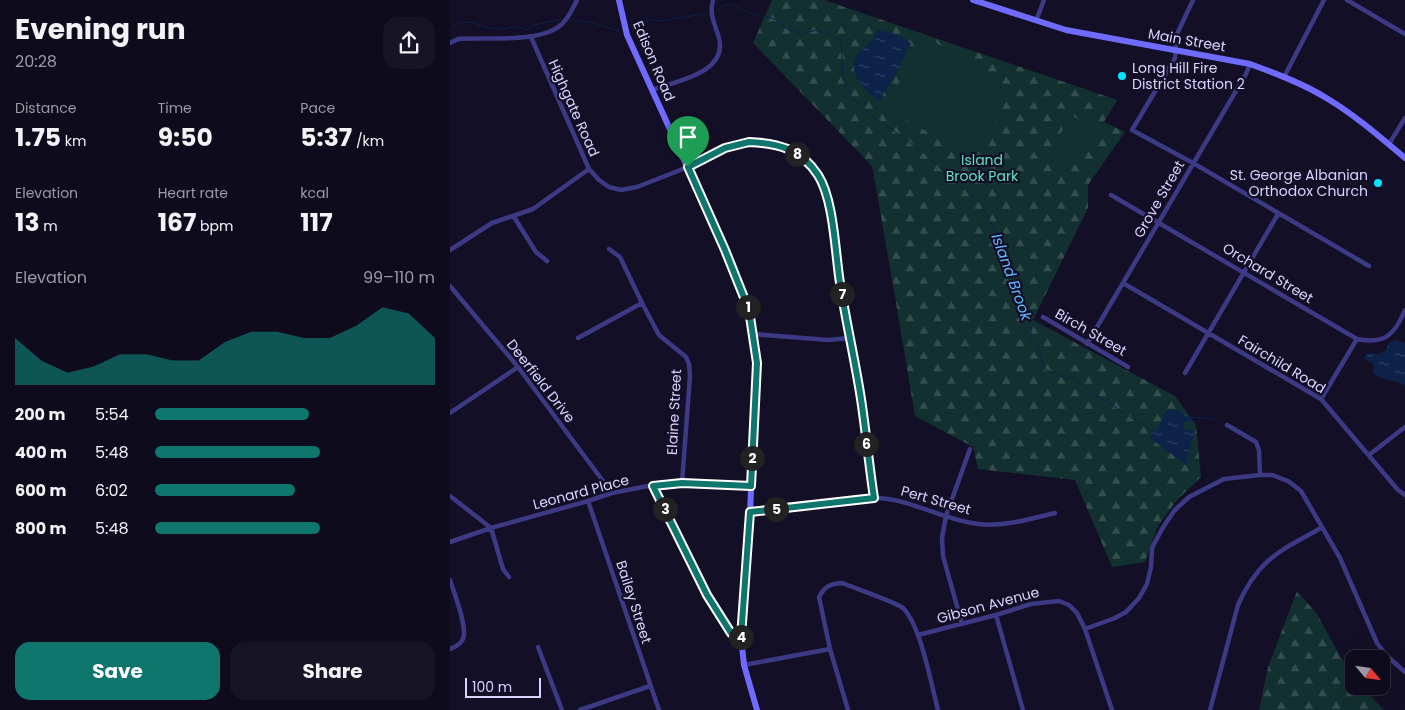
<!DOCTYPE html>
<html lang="en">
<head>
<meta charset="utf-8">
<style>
	body { margin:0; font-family:Poppins,sans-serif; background:#171425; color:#f1f3f6; height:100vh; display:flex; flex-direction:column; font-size:19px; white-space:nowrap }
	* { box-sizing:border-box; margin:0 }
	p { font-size:16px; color:#9b9ba3 }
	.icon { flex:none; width:28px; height:28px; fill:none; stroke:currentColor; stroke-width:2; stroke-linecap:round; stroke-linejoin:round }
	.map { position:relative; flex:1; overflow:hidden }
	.panel { display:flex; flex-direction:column; background:#0e0b1c; width:450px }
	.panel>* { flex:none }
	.needle { width:32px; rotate:119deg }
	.controls { position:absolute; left:895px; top:650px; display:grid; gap:10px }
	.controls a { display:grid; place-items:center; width:45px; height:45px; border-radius:10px; background:#0e0b1c; box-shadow:0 5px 20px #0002,0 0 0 1px #2e2b3b; font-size:25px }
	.scale { position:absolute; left:15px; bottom:12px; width:76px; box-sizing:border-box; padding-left:5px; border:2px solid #d9d4ff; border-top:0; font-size:14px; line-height:18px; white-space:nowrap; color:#d9d4ff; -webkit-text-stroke:4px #130f26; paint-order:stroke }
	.pin { position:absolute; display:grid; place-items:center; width:42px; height:42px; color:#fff; margin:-51px -21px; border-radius:50% 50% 50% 0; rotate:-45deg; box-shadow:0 0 5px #0007 }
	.pin .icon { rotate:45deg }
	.km { position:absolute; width:25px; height:25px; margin:-12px; border-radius:50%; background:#222; color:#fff; font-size:14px; line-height:25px; text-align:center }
	.round { display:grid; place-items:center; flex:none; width:52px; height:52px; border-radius:15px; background:#171425 }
	.overview { display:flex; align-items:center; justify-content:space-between; height:85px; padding:0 15px }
	h1 { font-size:28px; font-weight:700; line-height:38px }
	.figures { display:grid; grid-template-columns:repeat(3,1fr); gap:8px; height:85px; padding:5px 15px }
	.figures div { display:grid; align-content:center }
	.figures b { font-size:25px; font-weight:700 }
	.figures small { font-size:14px; font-weight:400 }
	.figures p { font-size:14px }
	.chart { height:140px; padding:10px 15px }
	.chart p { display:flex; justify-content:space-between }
	.chart svg { width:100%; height:90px; margin-top:5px; fill:#0f766e; opacity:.7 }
	.action { display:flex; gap:10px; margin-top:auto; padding:10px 15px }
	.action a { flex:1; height:58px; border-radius:15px; background:#0f766e; color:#fff; font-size:20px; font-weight:700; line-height:58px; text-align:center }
	.action a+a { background:#171425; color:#f1f3f6 }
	ul { padding:0 15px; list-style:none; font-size:16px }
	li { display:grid; grid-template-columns:80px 60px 1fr; align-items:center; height:38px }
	li i { height:12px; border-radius:6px; background:#0f766e }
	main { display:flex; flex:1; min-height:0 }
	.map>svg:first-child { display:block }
	.forest { fill:url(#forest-firs) }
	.garden { fill:#12302f }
	.water { fill:url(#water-ripples) }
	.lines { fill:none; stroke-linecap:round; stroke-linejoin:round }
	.stream { stroke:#0c2248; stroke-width:1 }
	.street { stroke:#3d3a85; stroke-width:4.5 }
	.secondary { stroke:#6f6bff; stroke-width:6 }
	.route-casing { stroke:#fff; stroke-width:10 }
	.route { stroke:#0f766e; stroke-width:6 }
	.poi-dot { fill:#00e5ff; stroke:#130f26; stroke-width:2 }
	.labels { text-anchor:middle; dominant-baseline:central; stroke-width:4.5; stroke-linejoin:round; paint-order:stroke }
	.street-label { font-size:14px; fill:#d9d4ff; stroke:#130f26 }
	.poi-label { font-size:14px; fill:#d9d4ff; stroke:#130f26; text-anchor:start }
	.park-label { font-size:14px; fill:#5fe0c0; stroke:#130f26 }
	.water-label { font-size:15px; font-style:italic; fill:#62b6ff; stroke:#130f26 }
</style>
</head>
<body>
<main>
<section class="panel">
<div class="overview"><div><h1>Evening run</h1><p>20:28</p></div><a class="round"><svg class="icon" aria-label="share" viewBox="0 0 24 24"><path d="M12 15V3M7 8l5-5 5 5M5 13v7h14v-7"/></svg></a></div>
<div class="figures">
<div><p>Distance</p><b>1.75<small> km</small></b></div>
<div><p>Time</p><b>9:50</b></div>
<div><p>Pace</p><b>5:37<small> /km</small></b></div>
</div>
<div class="figures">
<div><p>Elevation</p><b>13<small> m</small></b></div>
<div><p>Heart rate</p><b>167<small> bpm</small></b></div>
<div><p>kcal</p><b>117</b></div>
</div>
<div class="chart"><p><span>Elevation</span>99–110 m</p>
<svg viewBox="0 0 160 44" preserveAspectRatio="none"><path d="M0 44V21L10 32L20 38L30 35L40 29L50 29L60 32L70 32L80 23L90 18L100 18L110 21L120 21L130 15L140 6L150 9L160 21V44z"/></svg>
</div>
<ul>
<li><b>200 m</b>5:54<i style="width:55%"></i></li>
<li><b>400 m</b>5:48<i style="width:59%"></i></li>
<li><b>600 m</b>6:02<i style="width:50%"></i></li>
<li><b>800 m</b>5:48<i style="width:59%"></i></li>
</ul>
<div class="action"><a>Save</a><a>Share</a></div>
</section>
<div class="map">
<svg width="955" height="710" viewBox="0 0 955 710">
	<defs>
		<pattern id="forest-firs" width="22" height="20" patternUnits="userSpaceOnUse" patternTransform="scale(1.25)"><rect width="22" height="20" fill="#12302f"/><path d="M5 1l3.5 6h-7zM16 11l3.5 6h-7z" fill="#344d4e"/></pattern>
		<pattern id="water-ripples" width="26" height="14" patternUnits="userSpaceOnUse" patternTransform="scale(1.25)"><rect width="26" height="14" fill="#0c2248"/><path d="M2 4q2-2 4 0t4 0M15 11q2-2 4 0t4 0" fill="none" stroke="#2f4163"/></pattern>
	</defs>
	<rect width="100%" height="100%" fill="#130f26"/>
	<!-- forest -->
	<path class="forest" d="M322,0H374L667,100L654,122L675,132L638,185V208L583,320L725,396L746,425L751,477L727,500L708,526L695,562L662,567L625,480L528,469L523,447L465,416L442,279L422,166L303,43Z
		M847,591L867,614L890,656L904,676V686H911L934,710H809L818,667Z"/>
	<!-- garden -->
	<path class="garden" d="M480,39L557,86L559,95L531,149L522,156L440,111L438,105L471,40Z
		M621,115L646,130L628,161L625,160L619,172L598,160L604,148L603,147Z"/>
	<!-- water -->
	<path class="water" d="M428,30L442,33L461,43L446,74L429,101C415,92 396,72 407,55C410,50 416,48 419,44C423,40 424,34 428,30Z
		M946,340L955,343V386C945,379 933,381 923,373L924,364L913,358L919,353L929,354L936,350L939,342Z
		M717,410C727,409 736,414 744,421L733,422L734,429L742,430L744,433L736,465L700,438C702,432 704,433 707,429C712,423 712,415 717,410Z"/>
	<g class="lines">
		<!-- stream -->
		<path class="stream" d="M268,11L274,5H284L298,13L325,19L336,28L352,34L367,30L391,40L393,80L401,96L415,110L474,153L531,204L553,245L581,328V339L588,345L595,369L617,379L623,378L640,391L704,432
			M121,20L141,22L169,31
			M0,29C17,14 28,28 46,29C58,31 62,22 77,30L85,25L112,19
			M183,32C192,24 197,17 209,21L255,14
			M740,417L764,419"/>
		<!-- street -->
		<path class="street" d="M743,0L727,34L725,58L682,130L743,163L919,266
			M897,0L955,34
			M586,21L594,0
			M81,37L139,169L149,180L159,187L171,190L187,187L238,167L275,148L299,142L319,143L337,147L353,158L366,173L373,184L381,217L390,283L411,400L424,498
			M0,43L8,39C36,37 93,44 113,23C119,17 123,8 127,0
			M834,77L874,0
			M202,90C226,81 278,73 269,38C265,24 259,15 263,0
			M939,144L955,118
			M661,195L907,339C935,345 945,334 955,310
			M64,217L86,252L97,261
			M159,249L170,257L192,303L209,335L236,357L239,364L240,376L232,483
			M0,250L42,223L83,209L139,169
			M673,283L871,399L948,490L955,495
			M0,286L68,367L162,493
			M593,317L678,367
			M303,334L378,340L400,338
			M128,338L192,303
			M637,344L796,74L800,64
			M735,373L828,214
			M871,399L907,339
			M0,413L68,367
			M777,425L806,442L809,450L810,475
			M919,455L955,427
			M203,485L257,595L281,633L287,636L291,637
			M0,496L41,528L53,569L59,577
			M138,501L209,710
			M300,512L424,498C460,498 492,520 528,524C554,527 580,519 605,513
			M0,542L41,528L138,501L162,493L203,485L232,483L301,486
			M0,580C4,592 18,628 13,639C11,644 5,647 0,649
			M546,615L573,710
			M512,624L493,556L492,538L496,516L520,449
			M635,629L665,618L676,612L689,598L697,584L701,567L702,548L712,529L724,511L739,497L774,479L810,475H822L838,481L851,491L890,558L927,643L937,656L955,672
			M468,635L546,615L581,604L609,601L619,605L627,613L635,629L662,710
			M88,647L112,710
			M294,665L380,649
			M130,710L200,686
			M398,710L380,649L369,597C375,586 380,584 392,583C404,588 446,602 453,608C471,626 481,684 488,710
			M760,710L788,605C808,559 830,551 871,528"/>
		<!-- secondary -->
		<path class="secondary" d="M169,0L177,35L275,250L299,310L307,363L300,512L291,637L294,665L307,710
			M523,0L616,30L800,64C827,74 854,84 878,99C906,116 930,137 955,158"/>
	</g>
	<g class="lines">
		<!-- route casing -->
		<g class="route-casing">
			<path id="route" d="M299,142C328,143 351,149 368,175C384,200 385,252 390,283C396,322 405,360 411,399C416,432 419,465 424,498L300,512L291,637L281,633L257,595L203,486L232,483L301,486L307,363L299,310L275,250L238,167L275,148Z"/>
		</g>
		<!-- route -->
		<use href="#route" class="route"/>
	</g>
	<!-- markers -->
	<g class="poi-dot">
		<circle cx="672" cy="76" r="5"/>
		<circle cx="928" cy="183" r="5"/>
	</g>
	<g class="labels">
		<!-- street labels -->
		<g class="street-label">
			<text transform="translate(737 40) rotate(10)">Main Street</text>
			<text transform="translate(204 61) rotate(67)">Edison Road</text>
			<text transform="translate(124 108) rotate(66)">Highgate Road</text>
			<text transform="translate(709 199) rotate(-60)">Grove Street</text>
			<text transform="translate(818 273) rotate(31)">Orchard Street</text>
			<text transform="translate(641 332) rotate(30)">Birch Street</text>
			<text transform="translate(832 364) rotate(31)">Fairchild Road</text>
			<text transform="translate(91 381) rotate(52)">Deerfield Drive</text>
			<text transform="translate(224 412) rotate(-87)">Elaine Street</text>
			<text transform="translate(131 492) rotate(-15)">Leonard Place</text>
			<text transform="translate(486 500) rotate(16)">Pert Street</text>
			<text transform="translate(184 602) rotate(72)">Bailey Street</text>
			<text transform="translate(538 605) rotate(-15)">Gibson Avenue</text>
		</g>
		<!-- poi labels -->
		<g class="poi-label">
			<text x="682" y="68">Long Hill Fire<tspan x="682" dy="16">District Station 2</tspan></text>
			<text x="918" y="175" text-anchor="end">St. George Albanian<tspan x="918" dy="16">Orthodox Church</tspan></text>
		</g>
		<!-- park labels -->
		<g class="park-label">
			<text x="532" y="160">Island<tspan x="532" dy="16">Brook Park</tspan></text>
		</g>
		<!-- water labels -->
		<g class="water-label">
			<text transform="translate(562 277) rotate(70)">Island Brook</text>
		</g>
	</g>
</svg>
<div class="controls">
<a><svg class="needle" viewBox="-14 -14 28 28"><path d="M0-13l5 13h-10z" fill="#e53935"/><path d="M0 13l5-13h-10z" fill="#9b9ba3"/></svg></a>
</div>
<div class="scale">100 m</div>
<div class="pin" style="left:238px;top:167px;background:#1e9e55"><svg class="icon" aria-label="arrive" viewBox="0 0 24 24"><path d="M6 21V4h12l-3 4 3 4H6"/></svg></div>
<b class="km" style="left:298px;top:307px">1</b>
<b class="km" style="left:302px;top:458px">2</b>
<b class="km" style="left:215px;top:509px">3</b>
<b class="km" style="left:291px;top:637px">4</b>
<b class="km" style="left:326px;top:509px">5</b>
<b class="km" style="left:416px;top:444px">6</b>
<b class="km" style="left:392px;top:294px">7</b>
<b class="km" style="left:347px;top:154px">8</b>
</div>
</main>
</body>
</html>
